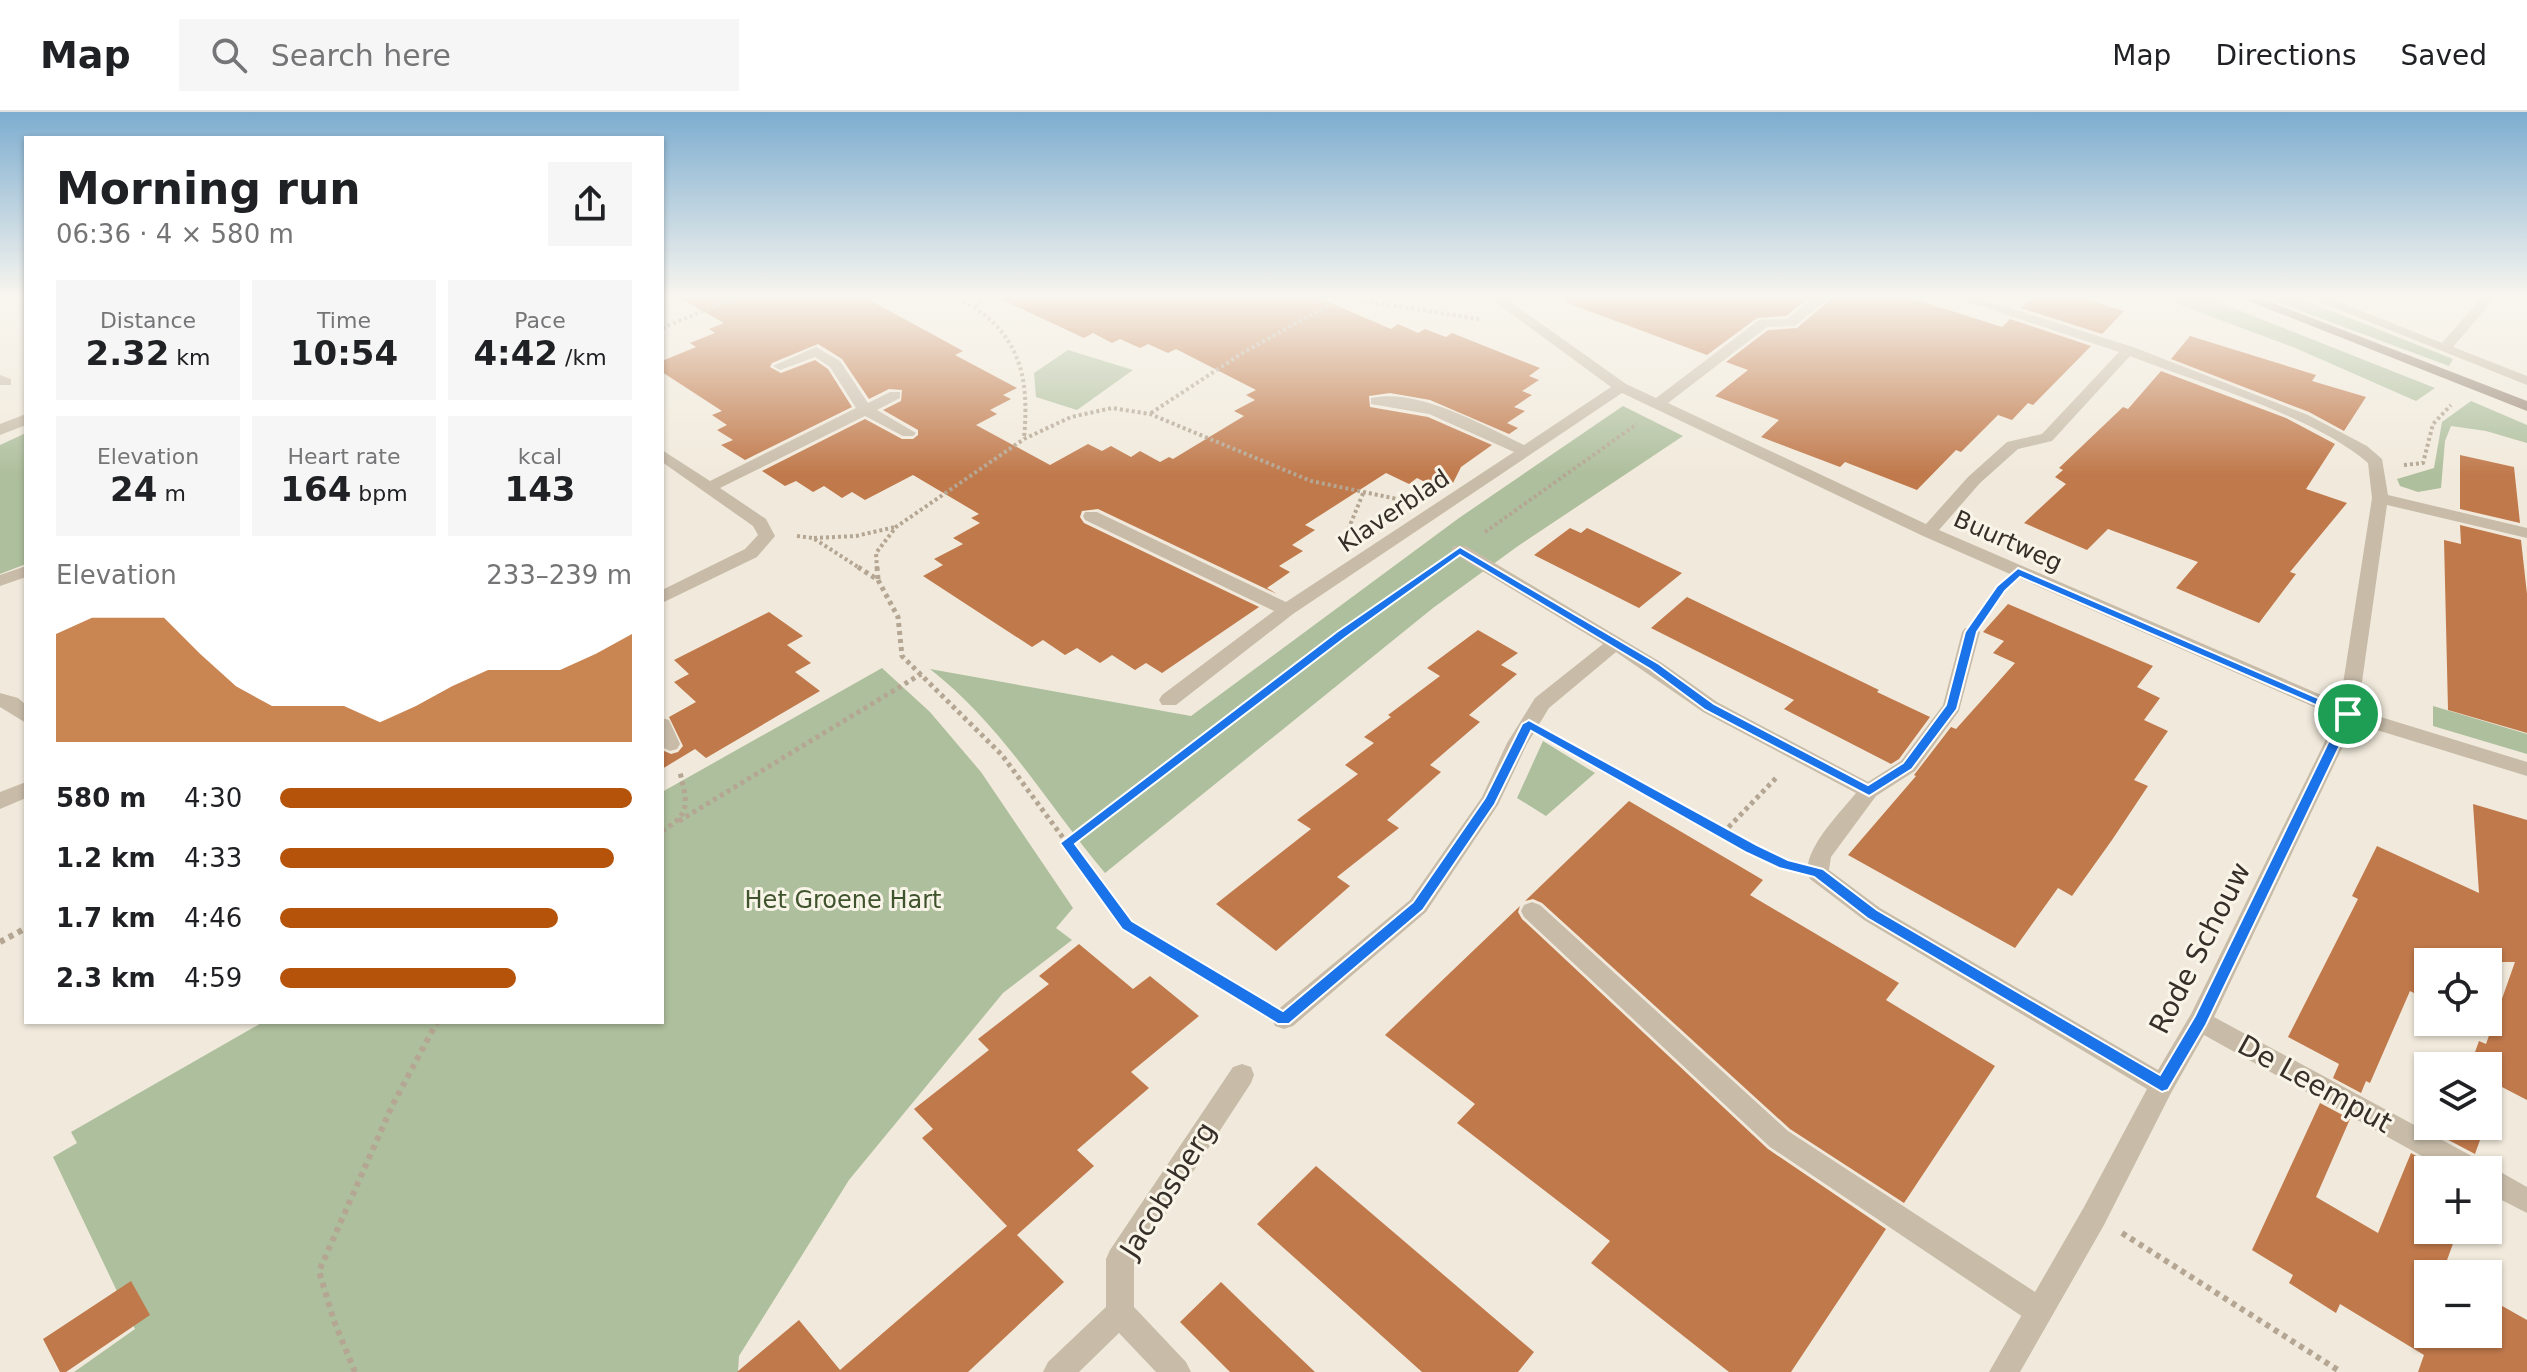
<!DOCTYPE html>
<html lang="en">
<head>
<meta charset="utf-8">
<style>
	body { margin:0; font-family:"DejaVu Sans",sans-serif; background:#f6f6f6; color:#202124; height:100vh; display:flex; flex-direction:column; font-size:30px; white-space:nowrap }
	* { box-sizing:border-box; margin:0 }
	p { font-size:26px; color:#757577 }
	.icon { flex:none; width:44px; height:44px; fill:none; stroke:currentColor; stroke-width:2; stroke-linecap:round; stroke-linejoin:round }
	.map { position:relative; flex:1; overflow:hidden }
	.drawer { position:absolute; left:24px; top:24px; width:640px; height:888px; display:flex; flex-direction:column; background:#fff; border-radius:0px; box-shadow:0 2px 6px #0004 }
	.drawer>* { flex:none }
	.controls { position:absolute; left:2414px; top:836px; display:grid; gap:16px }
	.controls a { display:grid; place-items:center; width:88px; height:88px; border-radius:0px; background:#fff; box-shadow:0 2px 6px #0004; font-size:40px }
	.pin { position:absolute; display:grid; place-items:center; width:68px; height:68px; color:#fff; margin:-34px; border:4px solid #fff; border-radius:50%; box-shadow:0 2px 8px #0007 }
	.round { display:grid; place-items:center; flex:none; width:84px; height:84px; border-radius:0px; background:#f6f6f6 }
	.head { display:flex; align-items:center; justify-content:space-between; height:136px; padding:0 32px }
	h1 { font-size:44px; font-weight:600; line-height:60px }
	.metrics { display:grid; grid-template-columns:repeat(3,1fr); gap:12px; height:136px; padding:8px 32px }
	.metrics div { display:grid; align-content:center; border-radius:0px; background:#f6f6f6; text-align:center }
	.metrics b { font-size:34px; font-weight:600 }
	.metrics small { font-size:22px; font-weight:400 }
	.metrics p { font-size:22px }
	.chart { height:224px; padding:16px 32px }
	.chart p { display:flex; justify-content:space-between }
	.chart svg { width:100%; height:144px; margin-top:8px; fill:#b45309; opacity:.7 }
	ul { padding:0 32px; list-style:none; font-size:26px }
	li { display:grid; grid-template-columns:128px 96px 1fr; align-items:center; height:60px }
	li i { height:20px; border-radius:10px; background:#b45309 }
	header { display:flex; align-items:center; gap:48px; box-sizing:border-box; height:112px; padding:0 40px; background:#fff; border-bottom:2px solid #e0e0e0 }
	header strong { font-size:38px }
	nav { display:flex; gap:44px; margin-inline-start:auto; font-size:28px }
	.search { width:560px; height:72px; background:#f6f6f6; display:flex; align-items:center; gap:20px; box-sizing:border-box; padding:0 28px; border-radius:0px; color:#757577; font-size:30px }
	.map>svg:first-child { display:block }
	.green { fill:#aebf9d }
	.building { fill:#c0794b }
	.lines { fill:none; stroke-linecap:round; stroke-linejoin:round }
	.path-far2 { stroke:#b4a693; stroke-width:4; stroke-dasharray:3 3; stroke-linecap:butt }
	.path-far1 { stroke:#b4a693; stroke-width:5; stroke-dasharray:4 4; stroke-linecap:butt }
	.path { stroke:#b4a693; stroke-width:6; stroke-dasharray:5 5; stroke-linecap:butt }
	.service { fill:#c8bca9; fill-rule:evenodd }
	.minor { fill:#c8bca9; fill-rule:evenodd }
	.secondary { fill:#9c8b7a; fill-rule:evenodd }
	.route { fill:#1a73e8; stroke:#fff; stroke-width:2; fill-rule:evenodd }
	.labels { text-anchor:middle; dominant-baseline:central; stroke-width:6; stroke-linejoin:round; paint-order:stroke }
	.street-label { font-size:24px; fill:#362e28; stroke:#f9f4e8 }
	.park-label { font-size:24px; fill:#3f532d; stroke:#f9f4e8 }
	.near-street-label { font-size:28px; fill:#362e28; stroke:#f9f4e8 }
</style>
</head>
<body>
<header>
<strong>Map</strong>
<div class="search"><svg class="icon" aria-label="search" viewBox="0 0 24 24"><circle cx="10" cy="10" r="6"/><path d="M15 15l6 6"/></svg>Search here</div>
<nav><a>Map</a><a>Directions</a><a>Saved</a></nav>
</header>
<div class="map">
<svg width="2527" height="1260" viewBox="0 0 2527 1260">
	<rect width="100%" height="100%" fill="#f1eadc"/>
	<!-- green -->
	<path class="green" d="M2161,186H2208L2435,276L2416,289L2293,235Z
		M2266,186H2299L2453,247L2449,254Z
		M1068,238L1133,258L1077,298L1036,285L1034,261Z
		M2471,289L2527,313V331L2486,319L2451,314L2445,329L2441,376L2418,380L2400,374L2397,367L2434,356L2442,310Z
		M1623,294L1683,324L1518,434L1433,496L1105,761C1047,692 1002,613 930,557L1191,604L1459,406Z
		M26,321V452L0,462V333Z
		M882,556L930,600L981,660L1073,796L1056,816L1072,828L1003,881L849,1068L739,1244L738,1260H74L135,1217L53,1045L77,1031L71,1020L263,910H662V680Z
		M2433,594L2527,622V642L2433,614Z
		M1543,629L1595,661L1546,704L1517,686Z"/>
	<!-- building -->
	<path class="building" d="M680,186H866L963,239L955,243L1017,276L1003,283L1011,287L990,298L997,302L976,313L1050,353L1088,332L1102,339L1111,334L1131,345L1140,339L1160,350L1169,345L1173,347L1244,304L1234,299L1255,288L1246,283L1256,278L1176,237L1168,241L1148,232L1140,236L1120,227L1112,231L1093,221L1084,226L998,186H1319L1391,217L1398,212L1418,221L1425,217L1446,225L1452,221L1540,256L1529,264L1539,268L1522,279L1532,283L1514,295L1525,299L1507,311L1518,316L1509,322L1430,288L1390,281L1369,284L1370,295L1428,305L1492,333L1461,355L1453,371L1444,366L1433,374L1417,366L1409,372L1386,361L1305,413L1315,418L1292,433L1303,439L1279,454L1290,460L1267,476L1277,482L1098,397L1082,399L1080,405L1084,411L1259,495L1162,561L1146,551L1135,558L1112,543L1100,551L1077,536L1065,543L1043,528L1032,535L923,464L943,453L934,447L963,432L953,426L980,411L971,406L979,402L913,363L865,388L852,380L842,386L824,374L813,380L796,369L785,374L762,359L865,307L902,327H913L918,323V318L883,298L901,289L902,278L889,277L869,287L842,247L818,232L772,251L770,255L781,261L815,248L828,257L852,295L745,348L721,333L733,328L717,318L727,313L712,303L722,299L662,260V249L696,235L690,231L715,221L709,217L724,211Z
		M1566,186H1808L1786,204L1757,206L1707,243L1565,190Z
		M1832,186H1911L2002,215L2010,207L2091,234L2033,293L2028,291L2012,308L1998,303L1961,340L1956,338L1917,378L1845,350L1840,355L1761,325L1779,308L1715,284L1748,258L1726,250L1768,218L1797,216Z
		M2031,186H2082L2124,199L2102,222L2021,196Z
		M2190,224L2316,263L2312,269L2366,285L2344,319L2309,300L2171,247Z
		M2161,259L2286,306L2335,332L2306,377L2347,391L2290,460L2296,462L2259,511L2176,476L2198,450L2108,417L2087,438L2024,411L2066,372L2055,365L2063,358L2059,356L2123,295L2128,297Z
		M2460,343L2514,355L2520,411L2460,397Z
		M2460,413L2521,428L2527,482V621L2448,598L2444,428L2461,432Z
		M1570,416L1581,421L1587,416L1682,461L1639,496L1534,443Z
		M1687,485L1879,578L1877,580L1930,605L1899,647L1891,652L1784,597L1794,588L1651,516Z
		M2008,492L2153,554L2137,575L2160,586L2144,608L2168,619L2134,668L2148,674L2112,728L2072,784L2058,776L2015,836L1848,743L1916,664L1914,663L1951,615L1956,617L2015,551L1993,541L2004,529L1983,520Z
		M769,500L803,524L787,533L811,551L795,560L820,579L706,646L695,637L662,657V638L671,642L678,640L683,634L669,605L696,590L674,570L689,562L674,548Z
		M1478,518L1518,541L1501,553L1517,562L1469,603L1480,610L1430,653L1441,660L1387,708L1399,716L1337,765L1350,774L1276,839L1216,792L1311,717L1297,708L1358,662L1345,653L1374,631L1364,625L1391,605L1388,603L1440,564L1427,556Z
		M1629,689L1763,768L1750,783L1899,871L1886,888L1995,954L1904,1091L1790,1017L1542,791L1533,787L1525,789Z
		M2473,692L2527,708V988L2500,974L2488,1007V954H2470L2479,929L2486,932L2515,850H2428V888L2410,879L2370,971L2366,969L2361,981L2333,966L2339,952L2288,925L2358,787L2352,784L2377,734L2479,781Z
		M1520,794L1518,800L1522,807L1768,1037L1886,1117L1791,1260H1729L1591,1151L1610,1129L1457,1011L1475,992L1385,923Z
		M1079,832L1133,877L1150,864L1199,904L1131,960L1149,976L1077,1038L1094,1054L1017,1123L1064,1170L968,1260H737L799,1208L840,1258L1007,1114L922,1026L933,1017L914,997L989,938L978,927L1049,872L1039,864Z
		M2320,991L2350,1007L2316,1085L2378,1121L2411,1041L2441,1058H2428V1118H2458L2443,1159L2448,1162H2428V1222H2488V1186L2527,1208V1260H2418L2424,1243L2340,1192L2336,1201L2289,1171L2293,1163L2252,1138Z
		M2443,1014H2485L2475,1042L2439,1023Z
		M1316,1054L1534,1240L1518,1260H1422L1257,1112Z
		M131,1169L150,1203L66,1260H60L43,1227Z
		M1221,1170L1254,1202L1315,1260H1230L1180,1210Z"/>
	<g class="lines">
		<!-- path-far2 -->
		<path class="path-far2" d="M958,186C1019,218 1030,262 1024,326
			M1346,186L1479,207
			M975,195L985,186
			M662,216L735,186
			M1151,301L1244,240L1342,186
			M2404,353L2423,351L2433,312L2451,293
			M1485,420L1637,312
			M1346,423L1364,379
			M797,424L813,426L861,457
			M814,426L856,424L895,415
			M877,457L876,441L896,415L1024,327L1071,305L1112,296L1150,302L1311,369L1402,388
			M1434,457L1438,454"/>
		<!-- path-far1 -->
		<path class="path-far1" d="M858,455L878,468L898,505L902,544L1002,643L1123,807
			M877,455L878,467
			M1985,499L1998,481
			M1554,626L1752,737L1788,753
			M679,709L921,562
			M662,719C692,701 687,691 680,660
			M1723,721L1776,666
			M1067,731L1342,522L1437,455"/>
		<!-- path -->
		<path class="path" d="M1121,805L1127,813L1257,891
			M0,830L26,816
			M2122,1121L2341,1260
			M355,1260L334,1209L319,1159L392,994L437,910"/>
		<!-- service -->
		<path class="service" d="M0,263L11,267V273H0Z
			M1532,790L1540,793L1788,1019L2049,1189L2053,1199L2049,1209L2039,1213L2029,1209L1770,1035L1524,805L1521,799L1524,793Z"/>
		<!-- minor -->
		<path class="minor" d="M1490,186H1505L1626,272L1656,286L1759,208L1787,207L1814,186H1829L1795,214L1767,215L1668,291L1926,412L1968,365L2007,330L2042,322L2119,240L1957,186H1978L2133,235L2308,303L2367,334L2382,347L2388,383L2527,416V426L2387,393L2358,598L2527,650V664L2354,611L2214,905L2481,1049L2484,1056L2497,1058L2527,1075V1101L2488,1081V1058H2447L2204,923L2171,981L2104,1113L2020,1260H1989L2084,1095L2147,977L1864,808L1810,767C1797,743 1841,700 1856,681L1703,600L1616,540L1549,596L1527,632L1498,693L1426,800L1293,914L1284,917L1275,914L1272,907L1275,900L1410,788L1482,685L1507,631L1535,586L1603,532L1454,442L1451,438L1454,434H1466L1662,551L1717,590L1868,670L1901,649L1943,593L1962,520L1965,516H1977L1980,520L1959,599L1915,659L1876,684L1831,745L1829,758L1880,796L2158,958L2191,902L2337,605L1923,424L1622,281L1293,502L1176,593H1162L1159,588L1162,583L1274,499L1085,408L1083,404L1085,400H1097L1286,490L1514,340L1429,302L1371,292V286C1419,276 1482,313 1524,333L1611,275ZM2130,244C2199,271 2314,304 2368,351L2372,386L2340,591L1939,418L1980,371L2018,337L2052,329Z
			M2310,186H2329L2442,231L2481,186H2495L2453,235L2527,264V273Z
			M816,235L840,249L868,291L890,280H900V286L877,298L916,321L913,324H903L865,304L720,376L766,407L775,424L757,445L662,491V478L745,437L758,423L753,414L662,350V338L710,369L856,296L830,255L815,245L780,258L773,254Z
			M26,302V313L0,323V312Z
			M26,454V465L0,474V463Z
			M0,581L18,586L26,593V611L0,595Z
			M662,606L669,608L680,632L677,637L670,639L662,635Z
			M26,670V686L0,697V680Z
			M1242,952L1251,955L1254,963L1251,971L1134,1150V1195L1186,1250L1191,1260H1156L1119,1221L1079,1260H1043L1048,1250L1106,1195V1147L1110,1138L1233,955Z"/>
		<!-- secondary -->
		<path class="secondary" d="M2241,186H2260L2527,289V299Z"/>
	</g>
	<!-- sky -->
	<linearGradient id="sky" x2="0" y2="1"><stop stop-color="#7dadd0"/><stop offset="0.51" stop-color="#f9f6ef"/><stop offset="1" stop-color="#f9f6ef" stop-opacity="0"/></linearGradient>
	<rect width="2527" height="363" fill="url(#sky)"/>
	<!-- route -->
	<path class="route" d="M1460,435L1659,552L1714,592L1868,673L1903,651L1946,593L1965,520L1997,474L2018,456L2355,602L2206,913L2168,978L2162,980L1867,806L1814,765L1779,756L1747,741L1531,619L1495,692L1423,798L1289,912H1278L1122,817L1060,731L1338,519ZM1460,443L1650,557L1705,598L1869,684L1912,657L1957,597L1977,520L2005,479L2020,465L2341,604L2195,904L2160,963L1877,798L1823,757L1788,748L1757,733L1529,608L1522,612L1485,686L1413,790L1283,899L1132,809L1075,732L1346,525Z"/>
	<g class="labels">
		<!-- street labels -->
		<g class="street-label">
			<text transform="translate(1394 399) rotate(-34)">Klaverblad</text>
			<text transform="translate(2008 429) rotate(24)">Buurtweg</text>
		</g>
		<!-- park labels -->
		<g class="park-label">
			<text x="843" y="788">Het Groene Hart</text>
		</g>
		<!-- near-street labels -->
		<g class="near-street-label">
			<text transform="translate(2200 836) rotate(-63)">Rode Schouw</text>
			<text transform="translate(2315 972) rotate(29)">De Leemput</text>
			<text transform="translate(1168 1078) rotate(-58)">Jacobsberg</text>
		</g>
	</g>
</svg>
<div class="controls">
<a><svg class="icon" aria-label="locate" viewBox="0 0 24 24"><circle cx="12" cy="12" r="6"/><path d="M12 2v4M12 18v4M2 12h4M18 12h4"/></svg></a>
<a><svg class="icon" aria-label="layers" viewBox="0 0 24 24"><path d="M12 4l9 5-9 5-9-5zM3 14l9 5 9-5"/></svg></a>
<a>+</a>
<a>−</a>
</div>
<div class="pin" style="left:2348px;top:602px;background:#1e9e55"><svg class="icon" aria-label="arrive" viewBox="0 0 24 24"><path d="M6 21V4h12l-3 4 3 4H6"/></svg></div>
<section class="drawer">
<div class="head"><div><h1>Morning run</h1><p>06:36 · 4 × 580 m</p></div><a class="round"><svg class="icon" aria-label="share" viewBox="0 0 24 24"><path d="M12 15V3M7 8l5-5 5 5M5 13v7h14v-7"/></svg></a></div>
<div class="metrics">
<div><p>Distance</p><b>2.32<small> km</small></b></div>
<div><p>Time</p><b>10:54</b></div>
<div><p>Pace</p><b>4:42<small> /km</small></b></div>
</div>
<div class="metrics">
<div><p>Elevation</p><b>24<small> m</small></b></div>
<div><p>Heart rate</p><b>164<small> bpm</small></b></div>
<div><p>kcal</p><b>143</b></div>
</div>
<div class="chart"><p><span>Elevation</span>233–239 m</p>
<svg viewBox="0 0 160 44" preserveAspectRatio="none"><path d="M0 44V11L10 6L20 6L30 6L40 17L50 27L60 33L70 33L80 33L90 38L100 33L110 27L120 22L130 22L140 22L150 17L160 11V44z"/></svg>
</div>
<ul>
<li><b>580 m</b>4:30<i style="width:100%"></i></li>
<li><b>1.2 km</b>4:33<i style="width:95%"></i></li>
<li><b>1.7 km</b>4:46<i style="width:79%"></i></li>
<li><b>2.3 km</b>4:59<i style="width:67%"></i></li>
</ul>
</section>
</div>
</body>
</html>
